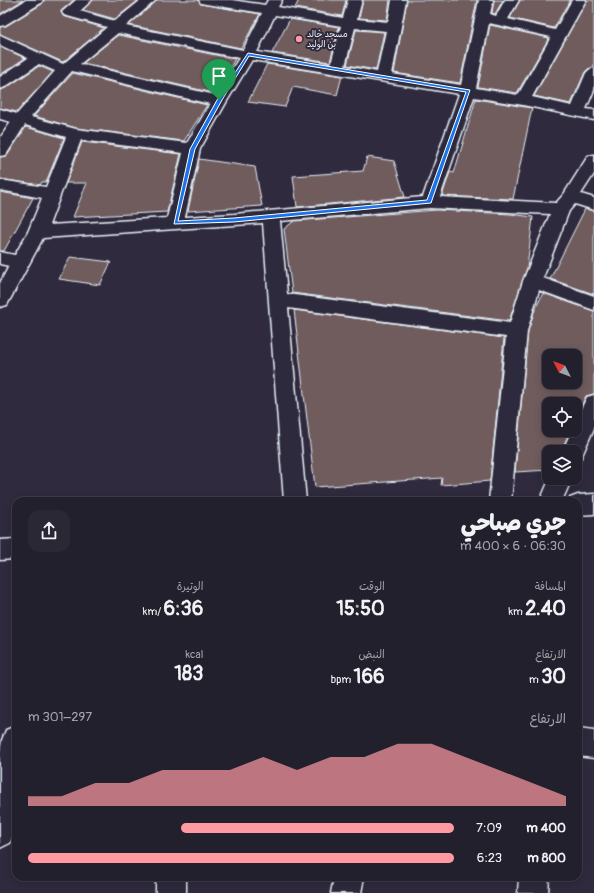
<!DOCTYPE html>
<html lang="ar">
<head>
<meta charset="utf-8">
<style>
	body { margin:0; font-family:Pangolin,"Playpen Sans Arabic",sans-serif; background:#2b2836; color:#f1f3f6; direction:rtl; height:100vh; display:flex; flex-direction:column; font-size:15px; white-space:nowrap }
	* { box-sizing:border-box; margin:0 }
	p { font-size:13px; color:#a3a3aa }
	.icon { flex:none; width:22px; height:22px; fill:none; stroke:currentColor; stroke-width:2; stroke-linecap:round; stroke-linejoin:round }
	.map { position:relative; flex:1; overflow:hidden; direction:ltr }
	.panel { position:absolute; left:12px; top:497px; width:570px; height:384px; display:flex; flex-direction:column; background:#23202e; border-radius:12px; box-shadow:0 2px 10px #0003,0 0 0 1px #403e4a; direction:rtl }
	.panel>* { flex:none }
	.needle { width:26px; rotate:312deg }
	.fabs { position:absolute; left:542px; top:349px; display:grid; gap:8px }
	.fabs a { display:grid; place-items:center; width:40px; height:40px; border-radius:8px; background:#23202e; box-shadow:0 2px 10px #0003,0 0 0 1px #403e4a; font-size:20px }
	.pin { position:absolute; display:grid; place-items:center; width:34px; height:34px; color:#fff; margin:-41px -17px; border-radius:50% 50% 50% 0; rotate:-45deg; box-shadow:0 0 4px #0007 }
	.pin .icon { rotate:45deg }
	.round { display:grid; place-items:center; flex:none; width:42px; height:42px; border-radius:12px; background:#2b2836 }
	.head { display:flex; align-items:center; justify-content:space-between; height:68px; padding:0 16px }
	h1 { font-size:22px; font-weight:800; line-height:30px }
	.metrics { display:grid; grid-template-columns:repeat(3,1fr); gap:6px; height:68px; padding:4px 16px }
	.metrics div { display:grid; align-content:center }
	.metrics b { font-size:20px; font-weight:800 }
	.metrics small { font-size:11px; font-weight:400 }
	.metrics p { font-size:11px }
	.chart { height:112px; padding:8px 16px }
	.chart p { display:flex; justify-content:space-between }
	.chart svg { width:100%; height:72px; margin-top:4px; fill:#ff9aa2; opacity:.7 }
	ul { padding:0 16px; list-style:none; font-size:13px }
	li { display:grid; grid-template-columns:64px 48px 1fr; align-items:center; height:30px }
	li i { height:10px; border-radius:5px; background:#ff9aa2 }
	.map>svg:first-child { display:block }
	.building { fill:#6f5b5d; stroke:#e8f1f8; fill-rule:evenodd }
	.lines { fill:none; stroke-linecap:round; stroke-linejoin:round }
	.minor-casing { stroke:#e8f1f8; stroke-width:3 }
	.minor { fill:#2f2a3d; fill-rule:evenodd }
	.route { fill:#1a73e8; stroke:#fff; fill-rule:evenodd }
	.poi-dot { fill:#ff9aa2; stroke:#2f2a3d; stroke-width:1.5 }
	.labels { text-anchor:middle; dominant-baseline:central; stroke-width:4; stroke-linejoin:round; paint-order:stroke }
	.far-poi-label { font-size:9px; fill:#e8f1f8; stroke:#2f2a3d; text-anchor:start }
</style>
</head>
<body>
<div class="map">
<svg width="594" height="893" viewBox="0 0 594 893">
	<rect width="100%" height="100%" fill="#2f2a3d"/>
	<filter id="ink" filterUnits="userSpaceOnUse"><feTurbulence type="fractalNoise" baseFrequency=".025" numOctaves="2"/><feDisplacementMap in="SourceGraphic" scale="8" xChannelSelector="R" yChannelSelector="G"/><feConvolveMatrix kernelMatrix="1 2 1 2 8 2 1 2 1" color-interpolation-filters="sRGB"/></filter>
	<g filter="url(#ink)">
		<!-- building -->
		<path class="building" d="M0,0H23L0,14Z
			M44,0H74L61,11L63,16L104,28L63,62L0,34V27L6,26L42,4Z
			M93,0H139L115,19L83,10Z
			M157,0H198L201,4L260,14L241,48L129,25Z
			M299,0H346L342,16L295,8Z
			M363,0H390L387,20L359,18Z
			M407,0H477L460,83L394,73Z
			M494,0H503L495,14L492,13Z
			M520,0H570L554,28L510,18Z
			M587,0H594V67L588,69L585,72L571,104L534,96Z
			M290,19L339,27L330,62L272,53Z
			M490,25L549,38L517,93L478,87Z
			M356,30L384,32L376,70L347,65Z
			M118,35L235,59L214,93L83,63Z
			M0,47L25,58L0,75Z
			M267,64L342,76L337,95L293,87L285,107L248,102Z
			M39,66L53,72L17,112L0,108V90L6,88Z
			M73,73L207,105L184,141L76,128L34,116Z
			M476,99L532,108L513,199L442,196L450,172L454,173Z
			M26,127L64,138L46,182H42L40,185L0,179V157L7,156Z
			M82,142L181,154L167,212L73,217L87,183H66Z
			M367,157L394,161L405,197L297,207L293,176L363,171Z
			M199,159L255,167L262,206L188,211Z
			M0,192L33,198L4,251H0Z
			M585,209L594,211V294L550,279Z
			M437,210L510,214L533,217L527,268L509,321L292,293L284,229L294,221Z
			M70,257L111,262L100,285L59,279Z
			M543,293L594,311V394L586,396L575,419V404H549V430H570L561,452H549V470L515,472L528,331L534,312ZM549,356H575V382H549Z
			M294,310L504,338L490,481L441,485L442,478L315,487Z"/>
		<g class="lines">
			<!-- minor casing -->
			<g class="minor-casing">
				<path id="minor" d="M26,0H43L41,3L5,25L0,26V16Z
					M76,0H92L80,11L115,21L141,0H156L126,26L243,50L262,13L206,4L201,3L199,0H232L265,5L268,0H282L278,7L343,18L348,0H362L357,19L388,22L392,0H406L392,74L461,85L479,0H493L490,14L496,16L505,0H519L508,19L555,30L572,0H586L532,97L572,106L586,73L589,70L594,68V90L586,109L594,110V120L523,105L474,97L440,197L556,203L564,194L588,156L594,155V174L581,194L594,198V210L575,204L569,211L543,278L594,296V310L539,290L527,331L511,501H489L506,337L288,308L306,501H284L263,223L43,238L7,305L0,307V283L9,266L0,264V252L15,255L28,232L42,198L0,190V180L46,187L66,137L25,125L6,155L0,156V138L11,122L0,119V109L17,114L55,71L39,64L5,87L0,89V77L28,58L0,45V35L63,64L107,27L64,15L62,12ZM275,15L341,26L331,64L257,52ZM489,23L551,37L518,95L476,88ZM355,28L386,31L377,72L345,66ZM118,33L239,58L215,95L80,64ZM252,60L459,94L423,197L234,214L185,217L200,149L227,101ZM72,71L210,104L187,143L76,129L31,117ZM81,140L183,153L167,218L49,225ZM430,208L550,214L523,281L510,323L287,294L280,221Z
					M594,395V428L581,458L575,460V452H562L572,430H575V422L587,397Z
					M550,478H572L562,501H540Z
					M594,494V514L578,515V501H568L570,498L578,495Z
					M16,539V559L0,560V540Z
					M16,726V824L10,843L0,848V753L2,740L6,730Z
					M578,728L594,730V758L578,756Z
					M156,877H186V893H156Z
					M334,877H364L361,893H331Z
					M519,877H549L548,893H518Z"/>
			</g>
			<!-- minor -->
			<use href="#minor" class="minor"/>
		</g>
	</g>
	<!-- route -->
	<path class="route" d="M248,53L470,90L431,203L234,222L174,224L190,149L217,100ZM249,56L466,92L427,200L234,218L178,221L195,149L222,100Z"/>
	<!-- markers -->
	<circle class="poi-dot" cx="299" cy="39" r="4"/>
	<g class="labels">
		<!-- far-poi labels -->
		<g class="far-poi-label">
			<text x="307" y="34">مسجد خالد<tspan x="307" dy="10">بن الوليد</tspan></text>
		</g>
	</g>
</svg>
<div class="fabs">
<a><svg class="needle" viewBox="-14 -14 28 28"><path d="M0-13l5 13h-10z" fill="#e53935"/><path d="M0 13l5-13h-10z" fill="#a3a3aa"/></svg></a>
<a><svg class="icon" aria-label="locate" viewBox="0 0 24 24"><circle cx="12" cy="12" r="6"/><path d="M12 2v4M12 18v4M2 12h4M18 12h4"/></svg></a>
<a><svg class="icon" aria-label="layers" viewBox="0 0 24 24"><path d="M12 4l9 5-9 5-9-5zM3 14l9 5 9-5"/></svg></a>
</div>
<div class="pin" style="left:219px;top:100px;background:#1e9e55"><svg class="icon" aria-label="arrive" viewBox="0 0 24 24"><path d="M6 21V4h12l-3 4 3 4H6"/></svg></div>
<section class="panel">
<div class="head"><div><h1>جري صباحي</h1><p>06:30 · 6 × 400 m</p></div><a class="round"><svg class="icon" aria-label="share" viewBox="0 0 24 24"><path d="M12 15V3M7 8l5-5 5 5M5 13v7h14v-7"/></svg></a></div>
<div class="metrics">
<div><p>المسافة</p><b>2.40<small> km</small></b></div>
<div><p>الوقت</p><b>15:50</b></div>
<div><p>الوتيرة</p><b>6:36<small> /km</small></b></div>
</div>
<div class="metrics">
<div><p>الارتفاع</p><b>30<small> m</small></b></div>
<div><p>النبض</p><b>166<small> bpm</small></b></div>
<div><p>kcal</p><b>183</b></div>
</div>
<div class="chart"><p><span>الارتفاع</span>297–301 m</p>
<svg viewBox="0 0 160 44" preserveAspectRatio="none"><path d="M0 44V38L10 38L20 30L30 30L40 22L50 22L60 22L70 14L80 22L90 14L100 14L110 6L120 6L130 14L140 22L150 30L160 38V44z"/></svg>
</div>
<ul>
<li><b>400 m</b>7:09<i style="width:64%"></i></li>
<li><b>800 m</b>6:23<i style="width:100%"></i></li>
</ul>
</section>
</div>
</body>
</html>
